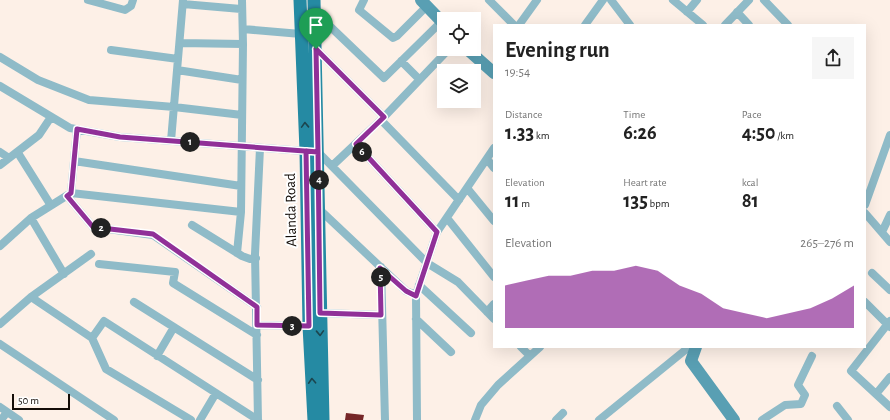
<!DOCTYPE html>
<html lang="en">
<head>
<meta charset="utf-8">
<style>
	body { margin:0; font-family:"Alegreya Sans",sans-serif; background:#f6f6f6; color:#222; height:100vh; display:flex; flex-direction:column; font-size:15px; white-space:nowrap }
	* { box-sizing:border-box; margin:0 }
	p { font-size:13px; color:#767676 }
	.icon { flex:none; width:22px; height:22px; fill:none; stroke:currentColor; stroke-width:2; stroke-linecap:round; stroke-linejoin:round }
	.map { position:relative; flex:1; overflow:hidden }
	.sheet { position:absolute; left:493px; top:24px; width:373px; height:324px; display:flex; flex-direction:column; background:#fff; border-radius:0px; box-shadow:0 4px 16px #0002 }
	.sheet>* { flex:none }
	.tools { position:absolute; left:437px; top:12px; display:grid; gap:8px }
	.tools a { display:grid; place-items:center; width:44px; height:44px; border-radius:0px; background:#fff; box-shadow:0 4px 16px #0002; font-size:20px }
	.scale { position:absolute; left:12px; bottom:10px; width:58px; box-sizing:border-box; padding-left:4px; border:2px solid #140d08; border-top:0; font-size:11px; line-height:14px; white-space:nowrap; color:#140d08; -webkit-text-stroke:3px #fff; paint-order:stroke }
	.pin { position:absolute; display:grid; place-items:center; width:34px; height:34px; color:#fff; margin:-41px -17px; border-radius:50% 50% 50% 0; rotate:-45deg; box-shadow:0 0 4px #0007 }
	.pin .icon { rotate:45deg }
	.km { position:absolute; width:20px; height:20px; margin:-10px; border-radius:50%; background:#222; color:#fff; font-size:11px; line-height:20px; text-align:center }
	.round { display:grid; place-items:center; flex:none; width:42px; height:42px; border-radius:0px; background:#f6f6f6 }
	.summary { display:flex; align-items:center; justify-content:space-between; height:68px; padding:0 12px }
	h1 { font-size:22px; font-weight:700; line-height:30px }
	.figures { display:grid; grid-template-columns:repeat(3,1fr); gap:6px; height:68px; padding:4px 12px }
	.figures div { display:grid; align-content:center }
	.figures b { font-size:20px; font-weight:700 }
	.figures small { font-size:11px; font-weight:400 }
	.figures p { font-size:11px }
	.chart { height:112px; padding:8px 12px }
	.chart p { display:flex; justify-content:space-between }
	.chart svg { width:100%; height:72px; margin-top:4px; fill:#903098; opacity:.7 }
	.map>svg:first-child { display:block }
	.building { fill:#762627 }
	.lines { fill:none; stroke-linecap:round; stroke-linejoin:round }
	.street { stroke:#8fbbc8; stroke-width:8 }
	.secondary { stroke:#599fb3; stroke-width:12 }
	.primary { stroke:#258aa3; stroke-width:13 }
	.oneway { stroke:#1c454e }
	.route-casing { stroke:#fff; stroke-width:8 }
	.route { stroke:#903098; stroke-width:5 }
	.labels { text-anchor:middle; dominant-baseline:central; stroke-width:4; stroke-linejoin:round; paint-order:stroke }
	.street-label { font-size:15px; fill:#140d08; stroke:#fff }
</style>
</head>
<body>
<div class="map">
<svg width="890" height="420" viewBox="0 0 890 420">
	<rect width="100%" height="100%" fill="#fdf0e7"/>
	<!-- building -->
	<path class="building" d="M346,413L364,415L363,420H345Z"/>
	<g class="lines">
		<!-- street -->
		<path class="street" d="M88,0L125,10L131,6L133,0
			M364,0L359,10L393,38L397,36L427,6
			M489,0L514,25
			M611,0L630,25
			M673,0L703,25
			M764,0L788,25
			M183,4L241,9
			M314,11L384,78L442,21
			M687,12L697,0
			M737,12L749,25
			M519,25L537,0
			M585,25L603,0
			M725,25L749,0
			M243,29L301,34
			M180,43L243,44
			M316,49L384,117L332,166
			M111,50L178,59
			M0,57L38,80L89,100L174,107L242,115
			M401,61L419,79
			M177,70L242,80
			M0,86L70,128L120,137L318,152L427,263L458,282L494,319
			M384,117L449,49
			M381,120L459,200
			M171,141L183,0
			M356,144L437,232
			M0,152L9,158
			M18,153L50,204
			M487,159L494,168
			M74,161L241,186
			M0,165L39,135L51,117
			M467,188L494,221
			M71,193L77,129
			M67,196L93,227L153,235L257,307
			M865,205L890,135
			M320,210L406,291L416,295
			M865,213L890,242
			M31,218L64,274
			M447,218L494,277
			M192,225L242,256L250,259L256,258
			M882,232L890,215
			M0,246L31,218L71,193L241,212L243,44L242,0
			M237,253L241,212
			M99,264L175,272L173,283L257,335
			M381,267L385,420
			M872,273L890,290
			M419,285L471,333
			M31,297L92,338L104,321L258,420
			M134,302L258,380
			M865,302L890,327
			M487,312L494,304
			M320,313L381,315
			M416,319L451,352
			M890,321L851,371L890,407
			M0,324L31,297L91,254
			M257,325L309,326
			M92,338L106,369L191,420
			M0,344L114,420
			M521,347L530,356
			M157,356L174,327
			M876,394L890,377
			M837,406L848,420
			M0,407L19,420
			M1,420L7,412
			M200,420L216,393
			M258,420L255,254L260,148
			M417,420L416,295L437,232L494,148
			M475,420L481,405L498,385L540,347
			M556,420L563,413
			M599,420L689,347
			M762,420L785,405L801,404L805,395L798,385L812,356"/>
		<!-- secondary -->
		<path class="secondary" d="M421,0L444,24
			M467,49L494,73
			M696,347L691,361L734,420"/>
		<!-- primary -->
		<path class="primary" d="M300,0L306,151L309,326L314,420
			M314,0L323,420"/>
	</g>
	<!-- one-way arrows -->
	<defs><path id="oneway-chevron" d="M-2-3.5L2.5 0L-2 3.5" fill="none" stroke-width="1.6" stroke-linecap="round" stroke-linejoin="round"/></defs>
	<g class="oneway">
		<use href="#oneway-chevron" transform="translate(305 125) rotate(-92)"/>
		<use href="#oneway-chevron" transform="translate(320 333) rotate(88)"/>
		<use href="#oneway-chevron" transform="translate(312 381) rotate(-93)"/>
	</g>
	<g class="lines">
		<!-- route casing -->
		<g class="route-casing">
			<path id="route" d="M316,49L318,152L120,137L77,129L71,193L67,196L93,227L153,234L257,307V325L309,326L306,151L318,152L320,313L381,315L380,268L406,291L416,296L437,232L356,144L384,117L316,49"/>
		</g>
		<!-- route -->
		<use href="#route" class="route"/>
	</g>
	<g class="labels">
		<!-- street labels -->
		<g class="street-label">
			<text transform="translate(291 210) rotate(-91)">Alanda Road</text>
		</g>
	</g>
</svg>
<div class="tools">
<a><svg class="icon" aria-label="locate" viewBox="0 0 24 24"><circle cx="12" cy="12" r="6"/><path d="M12 2v4M12 18v4M2 12h4M18 12h4"/></svg></a>
<a><svg class="icon" aria-label="layers" viewBox="0 0 24 24"><path d="M12 4l9 5-9 5-9-5zM3 14l9 5 9-5"/></svg></a>
</div>
<div class="scale">50 m</div>
<div class="pin" style="left:316px;top:49px;background:#1e9e55"><svg class="icon" aria-label="arrive" viewBox="0 0 24 24"><path d="M6 21V4h12l-3 4 3 4H6"/></svg></div>
<b class="km" style="left:190px;top:142px">1</b>
<b class="km" style="left:101px;top:228px">2</b>
<b class="km" style="left:292px;top:326px">3</b>
<b class="km" style="left:319px;top:180px">4</b>
<b class="km" style="left:381px;top:277px">5</b>
<b class="km" style="left:362px;top:152px">6</b>
<section class="sheet">
<div class="summary"><div><h1>Evening run</h1><p>19:54</p></div><a class="round"><svg class="icon" aria-label="share" viewBox="0 0 24 24"><path d="M12 15V3M7 8l5-5 5 5M5 13v7h14v-7"/></svg></a></div>
<div class="figures">
<div><p>Distance</p><b>1.33<small> km</small></b></div>
<div><p>Time</p><b>6:26</b></div>
<div><p>Pace</p><b>4:50<small> /km</small></b></div>
</div>
<div class="figures">
<div><p>Elevation</p><b>11<small> m</small></b></div>
<div><p>Heart rate</p><b>135<small> bpm</small></b></div>
<div><p>kcal</p><b>81</b></div>
</div>
<div class="chart"><p><span>Elevation</span>265–276 m</p>
<svg viewBox="0 0 160 44" preserveAspectRatio="none"><path d="M0 44V18L10 15L20 12L30 12L40 9L50 9L60 6L70 9L80 18L90 23L100 32L110 35L120 38L130 35L140 32L150 26L160 18V44z"/></svg>
</div>
</section>
</div>
</body>
</html>
